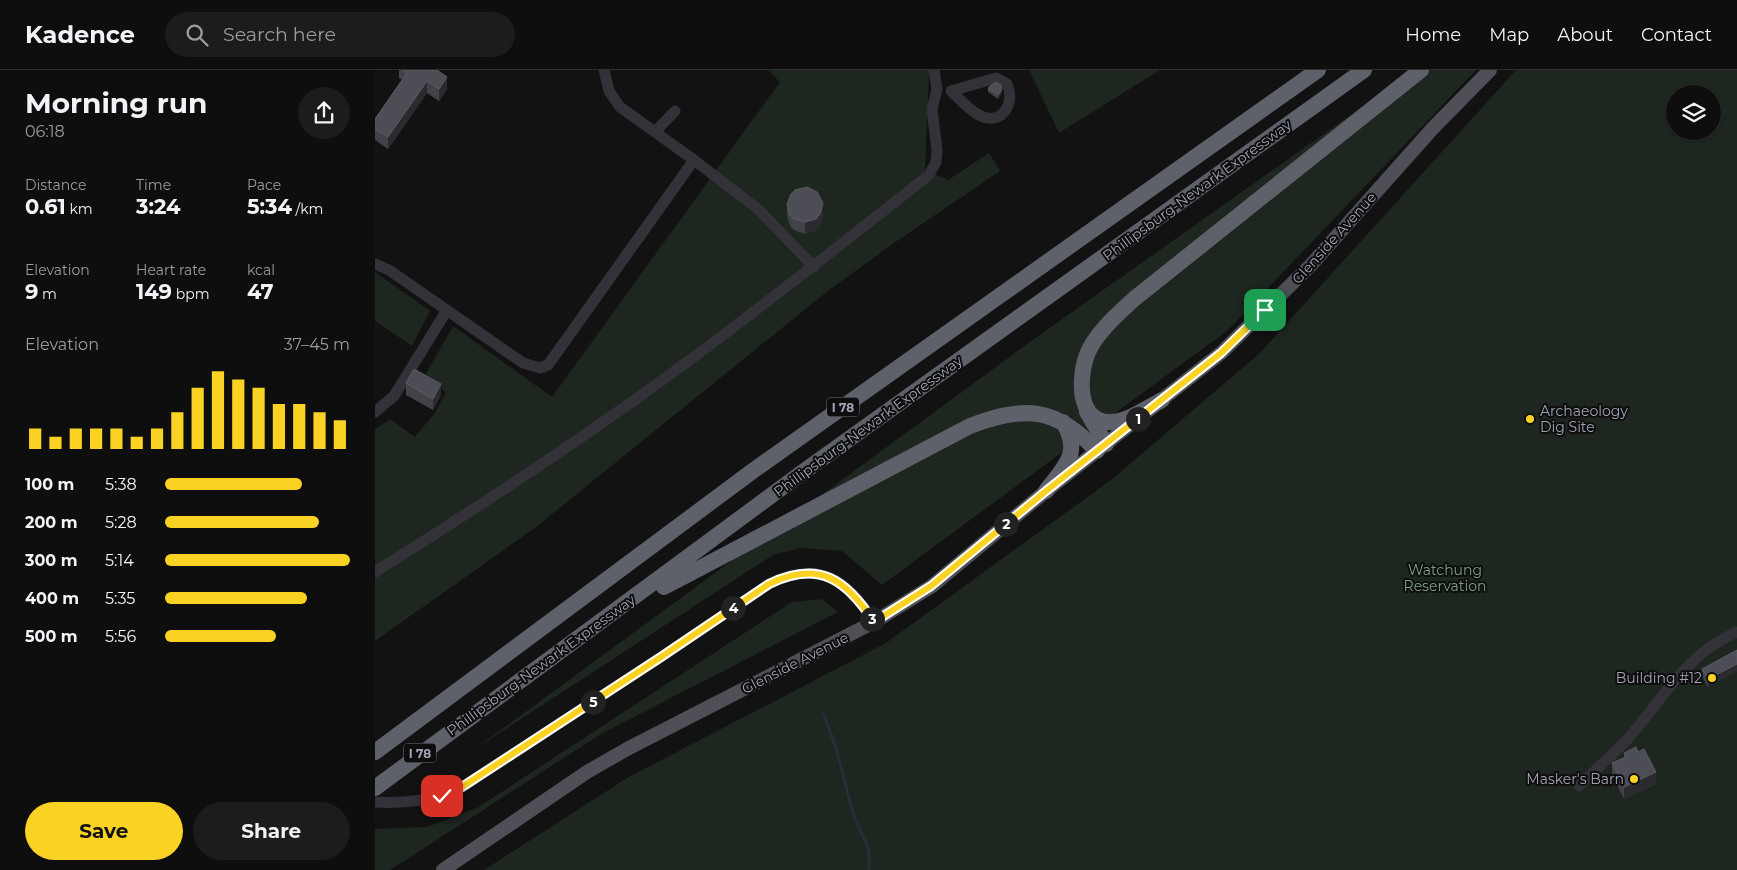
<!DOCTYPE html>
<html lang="en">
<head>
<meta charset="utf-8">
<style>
	body { margin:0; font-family:Montserrat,sans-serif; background:#1c1c1c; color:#f1f3f6; height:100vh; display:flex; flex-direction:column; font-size:19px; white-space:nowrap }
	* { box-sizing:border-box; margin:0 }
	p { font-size:16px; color:#9b9c9e }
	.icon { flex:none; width:28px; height:28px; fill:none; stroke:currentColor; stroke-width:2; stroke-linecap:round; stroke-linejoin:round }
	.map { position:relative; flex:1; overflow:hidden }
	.sheet { display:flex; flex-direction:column; background:#0e0e0e; width:375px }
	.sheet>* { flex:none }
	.controls { position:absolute; left:1291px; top:15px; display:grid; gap:10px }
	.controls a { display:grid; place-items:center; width:55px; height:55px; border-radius:50%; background:#0e0e0e; box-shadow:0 1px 4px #0004,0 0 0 1px #2e2e2e; font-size:25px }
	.pin { position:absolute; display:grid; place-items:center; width:42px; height:42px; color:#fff; margin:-21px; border-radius:10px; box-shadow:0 2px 8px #0006 }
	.km { position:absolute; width:25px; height:25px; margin:-12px; border-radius:50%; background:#222; color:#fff; font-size:14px; line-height:25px; text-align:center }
	.round { display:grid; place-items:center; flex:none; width:52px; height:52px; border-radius:26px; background:#1c1c1c }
	.head { display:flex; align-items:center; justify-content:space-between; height:85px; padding:0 25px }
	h1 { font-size:28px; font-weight:700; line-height:38px }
	.stats { display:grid; grid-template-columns:repeat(3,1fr); gap:8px; height:85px; padding:5px 25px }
	.stats div { display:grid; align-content:center }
	.stats b { font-size:21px; font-weight:700 }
	.stats small { font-size:14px; font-weight:400 }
	.stats p { font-size:14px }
	.chart { height:140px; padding:10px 25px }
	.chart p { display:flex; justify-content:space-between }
	.chart svg { width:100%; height:90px; margin-top:5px; stroke:#fad223; stroke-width:6 }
	.button { display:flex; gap:10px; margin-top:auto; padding:10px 25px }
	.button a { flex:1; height:58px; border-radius:30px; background:#fad223; color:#111; font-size:20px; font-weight:700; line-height:58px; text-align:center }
	.button a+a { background:#1c1c1c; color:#f1f3f6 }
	ul { padding:0 25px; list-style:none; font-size:16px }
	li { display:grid; grid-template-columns:80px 60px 1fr; align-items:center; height:38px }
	li i { height:12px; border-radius:6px; background:#fad223 }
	header { display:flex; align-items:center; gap:30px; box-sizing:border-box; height:70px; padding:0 25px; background:#0e0e0e; border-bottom:1px solid #2e2e2e }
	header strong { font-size:24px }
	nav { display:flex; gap:28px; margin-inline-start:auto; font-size:18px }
	.search { width:350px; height:45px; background:#1c1c1c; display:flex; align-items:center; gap:12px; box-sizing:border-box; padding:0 18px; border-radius:28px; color:#9b9c9e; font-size:19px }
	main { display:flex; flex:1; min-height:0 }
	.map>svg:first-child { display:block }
	.green { fill:#1e2620; fill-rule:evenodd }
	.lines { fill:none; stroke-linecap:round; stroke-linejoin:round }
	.stream { stroke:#272e37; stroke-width:3 }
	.minor { stroke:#323238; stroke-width:11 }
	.major { stroke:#4e4f57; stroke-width:14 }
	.highway { stroke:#5e606a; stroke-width:16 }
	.wall { fill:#434249 }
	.shaded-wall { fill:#2b2b2f }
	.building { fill:#4d4d55; stroke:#5b5b64 }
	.route-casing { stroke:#fff; stroke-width:10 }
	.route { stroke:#fad223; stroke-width:6 }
	.poi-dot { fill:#fad223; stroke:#0d0d0e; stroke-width:2 }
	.labels { text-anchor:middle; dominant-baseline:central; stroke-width:4; stroke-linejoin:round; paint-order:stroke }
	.shield { fill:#0d0d0e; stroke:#757783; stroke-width:1 }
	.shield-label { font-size:12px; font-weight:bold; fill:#a2a5b5 }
	.street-label { font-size:14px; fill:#a2a5b5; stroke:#0d0d0e }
	.poi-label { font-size:14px; fill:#a2a5b5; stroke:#0d0d0e; text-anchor:end }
	.park-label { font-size:14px; fill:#78a181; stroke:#0d0d0e }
</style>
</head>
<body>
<header>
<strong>Kadence</strong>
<div class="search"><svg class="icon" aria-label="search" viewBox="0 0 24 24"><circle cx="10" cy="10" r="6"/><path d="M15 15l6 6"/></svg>Search here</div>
<nav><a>Home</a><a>Map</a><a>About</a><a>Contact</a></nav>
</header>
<main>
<section class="sheet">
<div class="head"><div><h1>Morning run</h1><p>06:18</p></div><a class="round"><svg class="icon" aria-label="share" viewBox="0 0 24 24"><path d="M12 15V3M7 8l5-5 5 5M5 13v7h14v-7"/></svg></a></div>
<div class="stats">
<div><p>Distance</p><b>0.61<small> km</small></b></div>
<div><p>Time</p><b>3:24</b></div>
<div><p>Pace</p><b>5:34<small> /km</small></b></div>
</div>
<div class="stats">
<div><p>Elevation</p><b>9<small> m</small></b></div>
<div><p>Heart rate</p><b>149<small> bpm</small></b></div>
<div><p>kcal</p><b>47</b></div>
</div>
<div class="chart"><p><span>Elevation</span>37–45 m</p>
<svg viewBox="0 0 160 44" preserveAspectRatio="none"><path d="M5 44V34M15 44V38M25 44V34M35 44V34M45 44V34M55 44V38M65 44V34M75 44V26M85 44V14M95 44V6M105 44V10M115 44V14M125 44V22M135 44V22M145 44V26M155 44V30"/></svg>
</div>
<ul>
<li><b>100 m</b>5:38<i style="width:74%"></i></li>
<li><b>200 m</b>5:28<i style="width:83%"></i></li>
<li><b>300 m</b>5:14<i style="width:100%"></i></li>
<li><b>400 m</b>5:35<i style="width:77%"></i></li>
<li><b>500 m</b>5:56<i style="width:60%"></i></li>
</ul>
<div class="button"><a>Save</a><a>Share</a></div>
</section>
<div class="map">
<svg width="1362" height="800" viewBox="0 0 1362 800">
	<rect width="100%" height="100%" fill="#121213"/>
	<!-- green -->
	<path class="green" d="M393,0H559L554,3L550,100L573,110L614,83L625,101L519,173L454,220L161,457L0,571V359L15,349L40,367L59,344L71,322L49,307L78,256L177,327L405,12Z
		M654,0H785L684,63Z
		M1039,0H1101L853,260L507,515L467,481L426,478L398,485L100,679L659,269Z
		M1141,0H1362V800H109L252,708L511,573L736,410L884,284ZM1300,24H1338V61H1300Z
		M0,202L55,241L37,276L0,251Z
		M447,529L463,542L226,664L15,800H0V759L52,757L102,738L417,532Z"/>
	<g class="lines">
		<!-- stream -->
		<path class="stream" d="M448,644C462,674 468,707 477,739C483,764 497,770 494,800"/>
		<!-- minor -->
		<path class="minor" d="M621,8L632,14C641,32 627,56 606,46C595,42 585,29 576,21Z
			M280,62L300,41
			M319,90L383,139L439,197
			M0,194L14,200L148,293L165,298L173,295L319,90L245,37L234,21L229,0
			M0,342L19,326L72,240
			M0,502C105,436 209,368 308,295C392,233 473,169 554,105L561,92L562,80L557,39L562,19L559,0
			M1204,716C1219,701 1236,686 1251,671C1286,632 1312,582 1362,562
			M0,732C32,734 58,730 87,717L286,587L394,514C444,490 472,509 499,552"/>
		<!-- major -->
		<path class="major" d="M68,800L212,702L252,679L499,552L557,516L671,421L846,283L935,196L1058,58L1115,0"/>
		<!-- highway -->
		<path class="highway" d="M787,330C772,338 755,350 738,352C700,355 703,303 714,280C724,260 743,244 759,229L1046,0
			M712,342L731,374
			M671,421C690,396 707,383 688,352
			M289,517L595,356C650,335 681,337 722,381
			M0,682L379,400L943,0
			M0,718L428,402L989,0"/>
	</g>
	<!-- wall -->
	<path class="wall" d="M24,0H63V1L72,19L64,31L52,23L13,79L0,70V49L27,10L24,8Z
		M613,18L627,23L623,29L613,22Z
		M412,134L448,144L445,156L441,160L430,164L419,160L415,156L412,146Z
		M31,313L66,325L58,340L31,325Z
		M1362,580L1333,617L1327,606V599Z
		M1263,682L1281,714L1249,729L1237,705V693L1249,688V683Z"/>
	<!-- shaded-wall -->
	<path class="shaded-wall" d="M72,7V19L64,31V19Z
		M52,11V23L13,79V67Z
		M627,19V23L623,29V25Z
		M448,133V144L445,156L441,160L430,164V152Z
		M66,314V325L58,340V329Z
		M1362,594V602L1333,617V609Z
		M1281,702V714L1249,729V717Z"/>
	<!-- building -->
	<path class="building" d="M28,0H62L72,7L64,19L52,11L13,67L0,59V49L32,3Z
		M620,12L626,15L627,19L623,25L613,18Z
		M432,117L442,122L448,133L445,144L441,149L430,152L419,149L415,145L412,134L416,124L420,120Z
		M39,299L66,314L58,329L31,313Z
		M1362,580V594L1333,609L1327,599Z
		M1261,677L1263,682L1269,679L1281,702L1249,717L1237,693L1251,687L1249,683Z"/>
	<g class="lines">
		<!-- route casing -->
		<g class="route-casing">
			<path id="route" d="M67,726L87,717L286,587L394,514C444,490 471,509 499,552L556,516L671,421L846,283L890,240"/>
		</g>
		<!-- route -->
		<use href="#route" class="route"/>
	</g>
	<!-- markers -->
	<g class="poi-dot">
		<circle cx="1155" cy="349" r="5"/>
		<circle cx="1337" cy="608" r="5"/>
		<circle cx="1259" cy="709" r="5"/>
	</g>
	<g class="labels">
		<!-- shield labels -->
		<g class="shield">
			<rect x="452" y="327.5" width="32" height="19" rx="4"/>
			<rect x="29" y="673.5" width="32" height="19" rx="4"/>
		</g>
		<g class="shield-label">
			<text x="468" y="337">I 78</text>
			<text x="45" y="683">I 78</text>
		</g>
		<!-- street labels -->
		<g class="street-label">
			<text transform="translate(822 120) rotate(-36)">Phillipsburg-Newark Expressway</text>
			<text transform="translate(959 168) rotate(-48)">Glenside Avenue</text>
			<text transform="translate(493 356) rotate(-36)">Phillipsburg-Newark Expressway</text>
			<text transform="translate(420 593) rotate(-27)">Glenside Avenue</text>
			<text transform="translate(166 595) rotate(-36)">Phillipsburg-Newark Expressway</text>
		</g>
		<!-- poi labels -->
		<g class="poi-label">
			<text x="1165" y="341" text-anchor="start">Archaeology<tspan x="1165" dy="16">Dig Site</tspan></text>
			<text x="1327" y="608">Building #12</text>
			<text x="1249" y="709">Masker's Barn</text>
		</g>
		<!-- park labels -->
		<g class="park-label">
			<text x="1070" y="500">Watchung<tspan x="1070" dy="16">Reservation</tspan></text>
		</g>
	</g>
</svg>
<div class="controls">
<a><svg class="icon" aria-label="layers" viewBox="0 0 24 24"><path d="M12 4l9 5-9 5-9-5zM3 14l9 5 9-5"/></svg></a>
</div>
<div class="pin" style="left:890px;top:240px;background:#1e9e55"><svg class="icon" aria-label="arrive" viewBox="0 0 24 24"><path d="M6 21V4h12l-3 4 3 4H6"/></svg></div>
<div class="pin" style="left:67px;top:726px;background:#d93025"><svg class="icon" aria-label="check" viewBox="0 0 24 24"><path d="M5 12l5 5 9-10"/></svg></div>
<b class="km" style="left:763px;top:349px">1</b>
<b class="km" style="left:631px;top:454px">2</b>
<b class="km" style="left:497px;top:549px">3</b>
<b class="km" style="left:358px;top:538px">4</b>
<b class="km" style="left:218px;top:632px">5</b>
</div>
</main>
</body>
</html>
